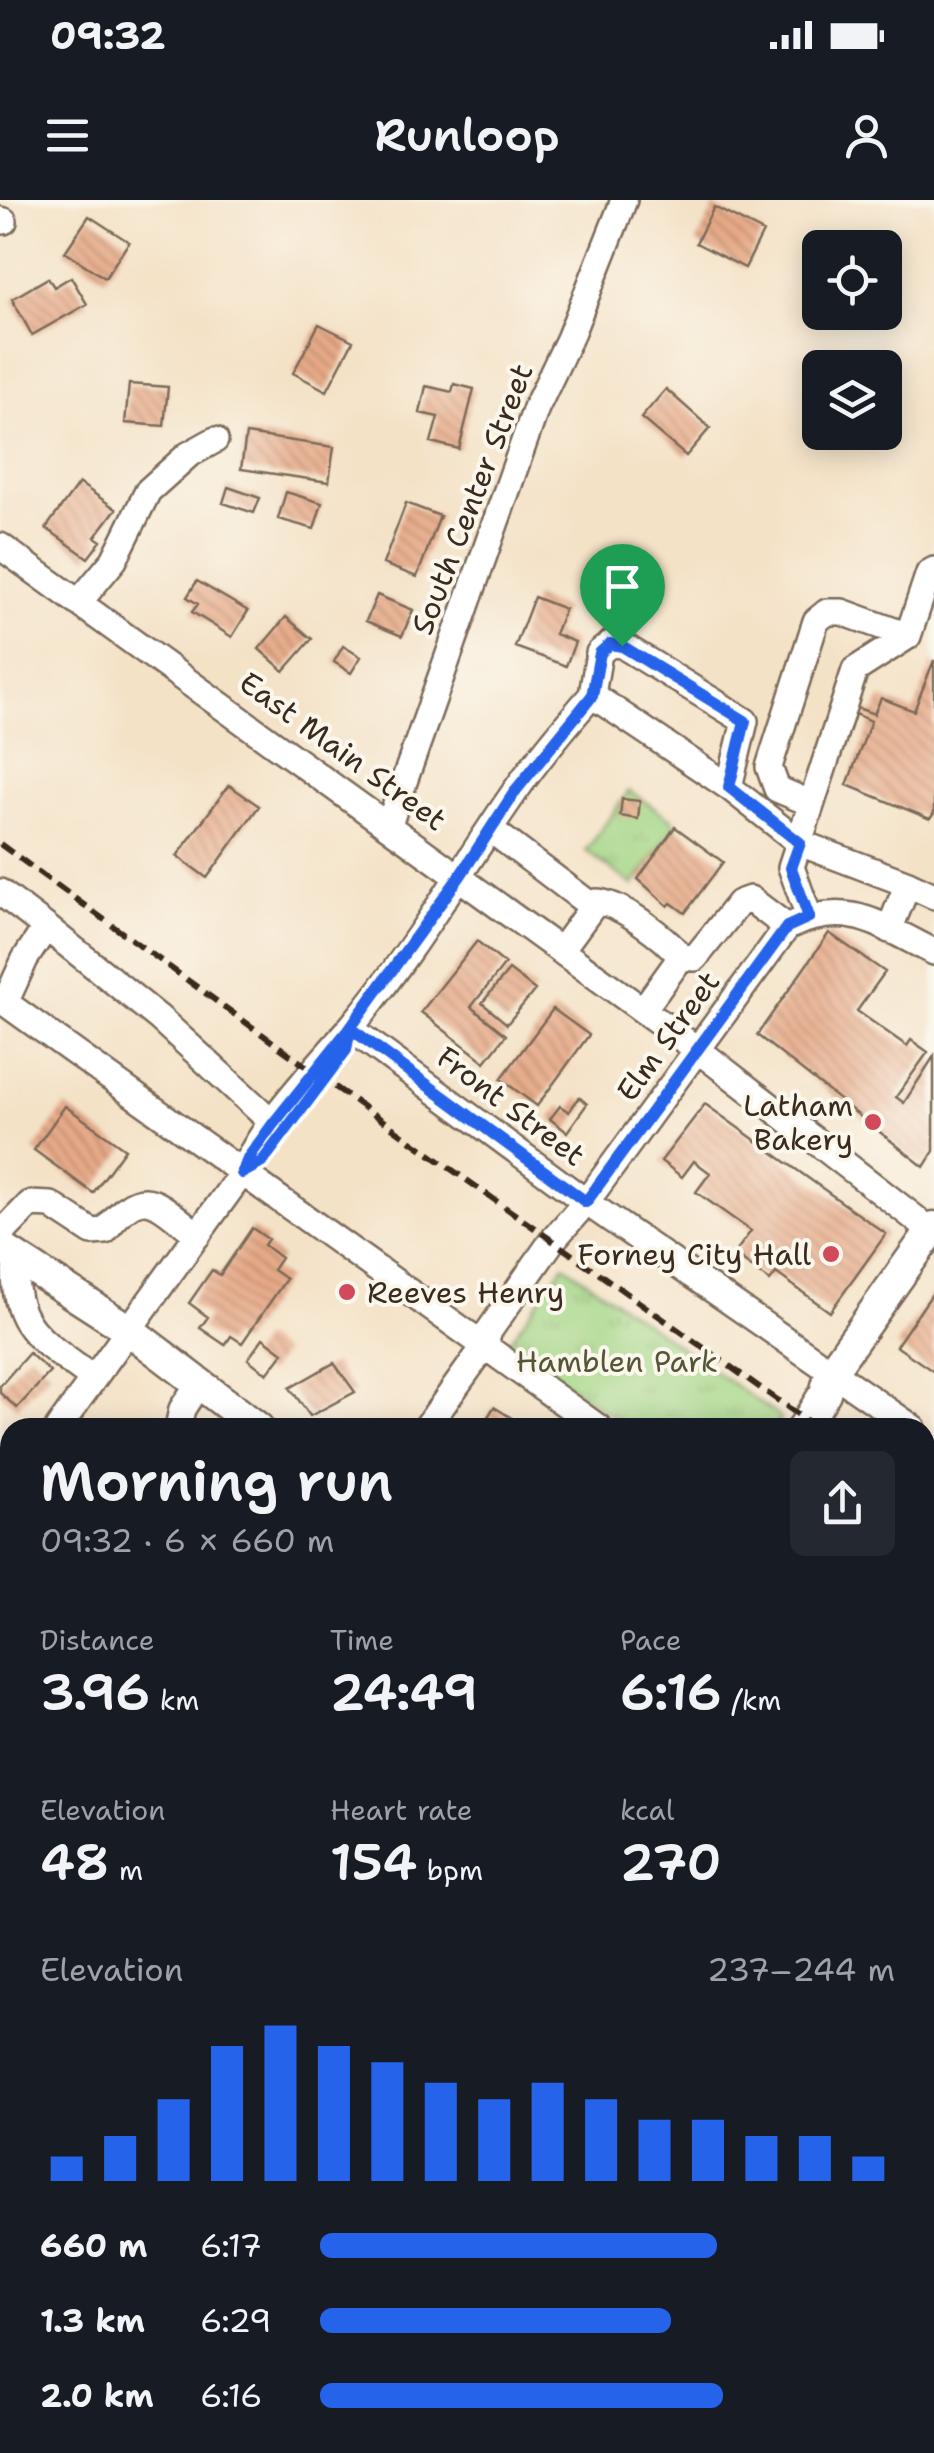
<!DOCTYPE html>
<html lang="en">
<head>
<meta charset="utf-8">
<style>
	body { margin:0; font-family:"Shantell Sans",sans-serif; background:#242831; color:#f1f3f6; height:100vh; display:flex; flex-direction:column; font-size:38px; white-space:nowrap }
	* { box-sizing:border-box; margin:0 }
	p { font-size:32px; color:#9ea1a6 }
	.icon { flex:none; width:55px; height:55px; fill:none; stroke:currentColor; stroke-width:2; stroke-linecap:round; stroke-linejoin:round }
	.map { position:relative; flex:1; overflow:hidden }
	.sheet { position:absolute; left:0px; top:1218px; width:935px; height:1038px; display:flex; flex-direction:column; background:#171b24; border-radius:30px 30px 0 0; box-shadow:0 5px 25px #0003 }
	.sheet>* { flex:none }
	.controls { position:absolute; left:802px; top:30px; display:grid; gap:20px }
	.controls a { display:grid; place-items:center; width:100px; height:100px; border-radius:15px; background:#171b24; box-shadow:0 5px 25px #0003; font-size:50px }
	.pin { position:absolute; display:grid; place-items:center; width:85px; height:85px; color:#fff; margin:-102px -42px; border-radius:50% 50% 50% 0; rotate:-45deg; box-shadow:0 0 10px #0007 }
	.pin .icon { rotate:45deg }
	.round { display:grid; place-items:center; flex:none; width:105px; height:105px; border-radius:15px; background:#242831 }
	.head { display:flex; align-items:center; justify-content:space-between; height:170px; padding:0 40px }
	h1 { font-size:55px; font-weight:600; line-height:75px }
	.figures { display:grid; grid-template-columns:repeat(3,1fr); gap:15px; height:170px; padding:10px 40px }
	.figures div { display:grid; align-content:center }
	.figures b { font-size:50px; font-weight:600 }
	.figures small { font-size:28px; font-weight:400 }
	.figures p { font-size:28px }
	.chart { height:280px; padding:20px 40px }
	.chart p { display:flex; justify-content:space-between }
	.chart svg { width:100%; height:180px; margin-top:10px; stroke:#2563eb; stroke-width:6 }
	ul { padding:0 40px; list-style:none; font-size:32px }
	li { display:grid; grid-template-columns:160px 120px 1fr; align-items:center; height:75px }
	li i { height:25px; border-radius:12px; background:#2563eb }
	.status { display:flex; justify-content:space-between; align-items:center; height:70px; padding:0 50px; background:#171b24; direction:ltr }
	.status svg { height:28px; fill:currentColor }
	header { display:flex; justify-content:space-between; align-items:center; height:130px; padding:0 40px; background:#171b24; font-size:45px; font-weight:600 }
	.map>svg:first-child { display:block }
	.park { fill:url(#park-tufts); stroke:#6f8052; stroke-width:2.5 }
	.building { fill:url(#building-back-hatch) }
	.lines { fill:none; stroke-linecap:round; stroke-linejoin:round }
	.minor-casing { stroke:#7c6a59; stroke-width:30 }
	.major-casing { stroke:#7c6a59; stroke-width:35 }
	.minor { stroke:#fff; stroke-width:25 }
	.major { stroke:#fff; stroke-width:30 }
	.rail { stroke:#3b2a1e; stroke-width:6; stroke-dasharray:15 8; stroke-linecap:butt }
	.route-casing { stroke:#fff; stroke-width:20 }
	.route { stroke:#2563eb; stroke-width:12 }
	.poi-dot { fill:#d1495b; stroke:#fbf7ec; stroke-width:4 }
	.labels { text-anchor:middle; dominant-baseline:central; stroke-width:8; stroke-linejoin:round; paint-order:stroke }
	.street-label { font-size:30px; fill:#3b2a1e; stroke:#fbf7ec }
	.poi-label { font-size:30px; fill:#3b2a1e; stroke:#fbf7ec; text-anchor:end }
	.park-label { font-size:30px; fill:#555538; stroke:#fbf7ec }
</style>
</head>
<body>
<div class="status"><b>09:32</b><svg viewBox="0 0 49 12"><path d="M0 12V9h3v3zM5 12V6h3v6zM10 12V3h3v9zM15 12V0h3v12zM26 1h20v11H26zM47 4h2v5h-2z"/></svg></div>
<header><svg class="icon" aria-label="menu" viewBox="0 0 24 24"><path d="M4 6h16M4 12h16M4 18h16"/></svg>Runloop<svg class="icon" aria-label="person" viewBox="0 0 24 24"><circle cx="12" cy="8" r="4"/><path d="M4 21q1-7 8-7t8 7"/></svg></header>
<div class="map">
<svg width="934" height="2253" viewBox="0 0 934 2253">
	<defs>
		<pattern id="park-tufts" width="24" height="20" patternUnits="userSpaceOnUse" patternTransform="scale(2.5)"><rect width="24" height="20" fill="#a3d585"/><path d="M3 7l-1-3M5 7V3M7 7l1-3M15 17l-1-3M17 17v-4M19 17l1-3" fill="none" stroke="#8db772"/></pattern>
		<pattern id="building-back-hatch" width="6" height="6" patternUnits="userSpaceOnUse" patternTransform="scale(2.5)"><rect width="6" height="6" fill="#e7aa88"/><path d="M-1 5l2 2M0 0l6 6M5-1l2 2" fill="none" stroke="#bc8b6f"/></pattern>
	</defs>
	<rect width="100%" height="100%" fill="#fbf7ec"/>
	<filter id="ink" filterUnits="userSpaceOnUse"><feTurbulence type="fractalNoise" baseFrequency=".01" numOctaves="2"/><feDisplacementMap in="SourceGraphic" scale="20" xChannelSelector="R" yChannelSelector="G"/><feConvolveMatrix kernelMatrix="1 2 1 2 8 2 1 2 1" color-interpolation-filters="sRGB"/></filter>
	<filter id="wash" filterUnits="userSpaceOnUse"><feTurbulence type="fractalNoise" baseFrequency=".0048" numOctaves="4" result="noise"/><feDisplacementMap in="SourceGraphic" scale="40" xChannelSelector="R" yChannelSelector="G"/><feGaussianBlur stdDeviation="2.25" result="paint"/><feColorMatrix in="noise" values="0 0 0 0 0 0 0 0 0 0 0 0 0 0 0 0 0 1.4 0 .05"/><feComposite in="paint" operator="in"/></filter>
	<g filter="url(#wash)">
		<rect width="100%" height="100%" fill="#f4e2c7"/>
		<!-- park -->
		<path class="park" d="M629,591L674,621L675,627L633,685L586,651Z
			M564,1065L781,1218L775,1227H628L508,1143Z"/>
		<g id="blocks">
			<!-- building -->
			<path class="building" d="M714,7L763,32L745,68L696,43Z
				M89,16L129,42L105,78L65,52Z
				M71,77L87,104L32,135L12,99L48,78L54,87Z
				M319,124L353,141L327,191L293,173Z
				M129,184L168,187L164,226L125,223Z
				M454,184L474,189L459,249L431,242L438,217L420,213L426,186L452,192Z
				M666,189L710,228L686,256L641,218Z
				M246,234L334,247L329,282L241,269Z
				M79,283L116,309L95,337L101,341L88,358L46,328Z
				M228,287L260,298L254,313L223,303Z
				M286,292L322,303L314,329L278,319Z
				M406,303L440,316L417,377L383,364Z
				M197,381L248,411L232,437L192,412L198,404L187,397Z
				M377,395L413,410L402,436L366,421Z
				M534,397L565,409L555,434L575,442L566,466L515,447Z
				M286,417L312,439L284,471L259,449Z
				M343,446L361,457L351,473L334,462Z
				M934,460V613L930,619L847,585L871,521L851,512L855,507L874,514L881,498L914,511Z
				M229,585L259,606L207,678L177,656Z
				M622,599L640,601L638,619L620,616Z
				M675,627L723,662L685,713L671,703L668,706L638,679Z
				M829,733L885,772L857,811L907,846L911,840L928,852L896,897L904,903L934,856V951L924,967L757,835Z
				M477,741L505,764L471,807L506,835L485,862L421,812Z
				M509,770L535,790L507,824L482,803Z
				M553,809L589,835L537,906L501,879Z
				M579,897L587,904L567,932L550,919L560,906L569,912Z
				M705,904L886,1034L830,1112L776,1073L770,1081L734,1054L751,1031L696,992L710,973L694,961L682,977L661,961Z
				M65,906L125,949L93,993L34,950Z
				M252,1028L268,1039L264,1045L281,1058L273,1070L286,1079L242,1143L231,1136L225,1145L200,1128L208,1117L189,1103L212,1070L220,1075Z
				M934,1091V1172L896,1146Z
				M263,1138L283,1153L267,1174L248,1159Z
				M29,1153L50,1172L17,1208L0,1193V1186Z
				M334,1163L355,1192L310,1216L290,1188Z
				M494,1207L515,1220L509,1228H481Z
				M0,1532L10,1539V1657L0,1669Z
				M925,1609L934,1615V1632L925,1647Z
				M934,1843V1881L925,1876L930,1860L926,1857Z
				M0,1899L10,1905V1937L0,1930Z
				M0,2238L17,2248L14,2253H0Z
				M131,2245H148L161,2253H126Z
				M542,2245H565L560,2253Z
				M846,2245H875L870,2253H854L845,2247Z"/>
		</g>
	</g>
	<g filter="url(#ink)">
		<use href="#blocks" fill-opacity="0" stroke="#7c6a59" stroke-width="2.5"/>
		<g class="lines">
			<!-- minor casing -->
			<g class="minor-casing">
				<path id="minor" d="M0,20L4,21
					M0,346L698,850L934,1033
					M79,402L114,360L148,291L188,255L215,240
					M729,587L745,521L622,445L610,444L599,453L592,495L726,585L729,587L800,643L908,684
					M810,603L777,589L769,567L816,421L827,412H842L908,436L929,373L934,370
					M389,624L536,208L569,139L624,0
					M490,629L593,707
					M0,692L46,727L25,759L5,803
					M809,717L791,667L855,470L908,436
					M46,727L159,818L273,923
					M889,730L908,684L934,696
					M561,750L596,702C620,702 666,738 681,757L643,810
					M681,757L695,758L739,703L750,699L787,727
					M0,799L599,1228
					M350,828L586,1002L913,1228
					M0,1035L30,1004L51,1005L92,1032L105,1031C144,980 156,1003 198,1035
					M16,1057C9,1129 43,1140 93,1179
					M58,1228L242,973C263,922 315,870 351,827C413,753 461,669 516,590C539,557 565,526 592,495
					M178,1228L182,1209L199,1183
					M426,1228L484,1147L489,1131L552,1041L586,1002L787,727C849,698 879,725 934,752
					M0,1261L10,1268
					M0,1307L10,1293
					M925,1453L934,1459
					M0,1456L10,1463
					M0,1692L10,1678
					M0,1715L10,1722
					M0,1815L10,1801
					M925,2109L934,2115
					M925,2233L934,2217
					M476,2245L477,2253
					M67,2253L73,2245
					M451,2253L453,2245"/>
			</g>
			<!-- major casing -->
			<g class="major-casing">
				<path id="major" d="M0,1047L129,1130L258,1228
					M803,1228L825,1193L831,1172L934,1027
					M925,1713L934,1722"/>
			</g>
			<!-- minor -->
			<use href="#minor" class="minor"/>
			<!-- major -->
			<use href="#major" class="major"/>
			<!-- rail -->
			<path class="rail" d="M0,644L314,872L817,1228
				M925,1305L934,1312"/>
		</g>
	</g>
	<g class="lines" filter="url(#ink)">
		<!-- route casing -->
		<g class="route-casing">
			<path id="route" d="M622,446L610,444L600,453L592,496L516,590L460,676L350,828L273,924L249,957L242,973L262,962L346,850L350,828L586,1002L787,727L809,717L791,668L800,643L729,587L745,521L622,446"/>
		</g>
		<!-- route -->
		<use href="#route" class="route"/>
	</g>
	<!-- markers -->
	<g class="poi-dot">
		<circle cx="873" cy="922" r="10"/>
		<circle cx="831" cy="1054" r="10"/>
		<circle cx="347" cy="1092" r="10"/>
	</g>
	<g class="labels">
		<!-- street labels -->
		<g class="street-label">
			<text transform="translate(472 299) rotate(-69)">South Center Street</text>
			<text transform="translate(343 551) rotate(36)">East Main Street</text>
			<text transform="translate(668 836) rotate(-54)">Elm Street</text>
			<text transform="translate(511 906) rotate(37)">Front Street</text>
		</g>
		<!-- poi labels -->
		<g class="poi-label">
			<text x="853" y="905">Latham<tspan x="853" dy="34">Bakery</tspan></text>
			<text x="811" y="1054">Forney City Hall</text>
			<text x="367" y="1092" text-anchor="start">Reeves Henry</text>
		</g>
		<!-- park labels -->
		<g class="park-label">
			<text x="617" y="1161">Hamblen Park</text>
		</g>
	</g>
</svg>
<div class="controls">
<a><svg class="icon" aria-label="locate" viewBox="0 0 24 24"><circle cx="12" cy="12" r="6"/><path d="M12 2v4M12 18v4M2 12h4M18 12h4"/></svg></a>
<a><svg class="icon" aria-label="layers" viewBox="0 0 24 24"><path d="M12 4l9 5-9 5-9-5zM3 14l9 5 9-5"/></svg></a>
</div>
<div class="pin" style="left:622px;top:446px;background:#1e9e55"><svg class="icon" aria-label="arrive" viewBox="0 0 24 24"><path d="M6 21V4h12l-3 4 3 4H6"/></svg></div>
<section class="sheet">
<div class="head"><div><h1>Morning run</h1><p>09:32 · 6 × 660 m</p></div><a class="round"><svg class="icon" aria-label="share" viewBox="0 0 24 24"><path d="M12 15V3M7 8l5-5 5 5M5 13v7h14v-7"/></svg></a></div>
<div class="figures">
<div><p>Distance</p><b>3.96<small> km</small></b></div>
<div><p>Time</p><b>24:49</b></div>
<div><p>Pace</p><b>6:16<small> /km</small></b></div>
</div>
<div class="figures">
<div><p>Elevation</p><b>48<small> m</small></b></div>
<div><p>Heart rate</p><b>154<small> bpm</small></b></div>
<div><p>kcal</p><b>270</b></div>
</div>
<div class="chart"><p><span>Elevation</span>237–244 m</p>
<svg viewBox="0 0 160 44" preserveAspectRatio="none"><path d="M5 44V38M15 44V33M25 44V24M35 44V11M45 44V6M55 44V11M65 44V15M75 44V20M85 44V24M95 44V20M105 44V24M115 44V29M125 44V29M135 44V33M145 44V33M155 44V38"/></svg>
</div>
<ul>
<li><b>660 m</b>6:17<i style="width:69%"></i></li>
<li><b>1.3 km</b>6:29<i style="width:61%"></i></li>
<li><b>2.0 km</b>6:16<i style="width:70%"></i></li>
</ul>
</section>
</div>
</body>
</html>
